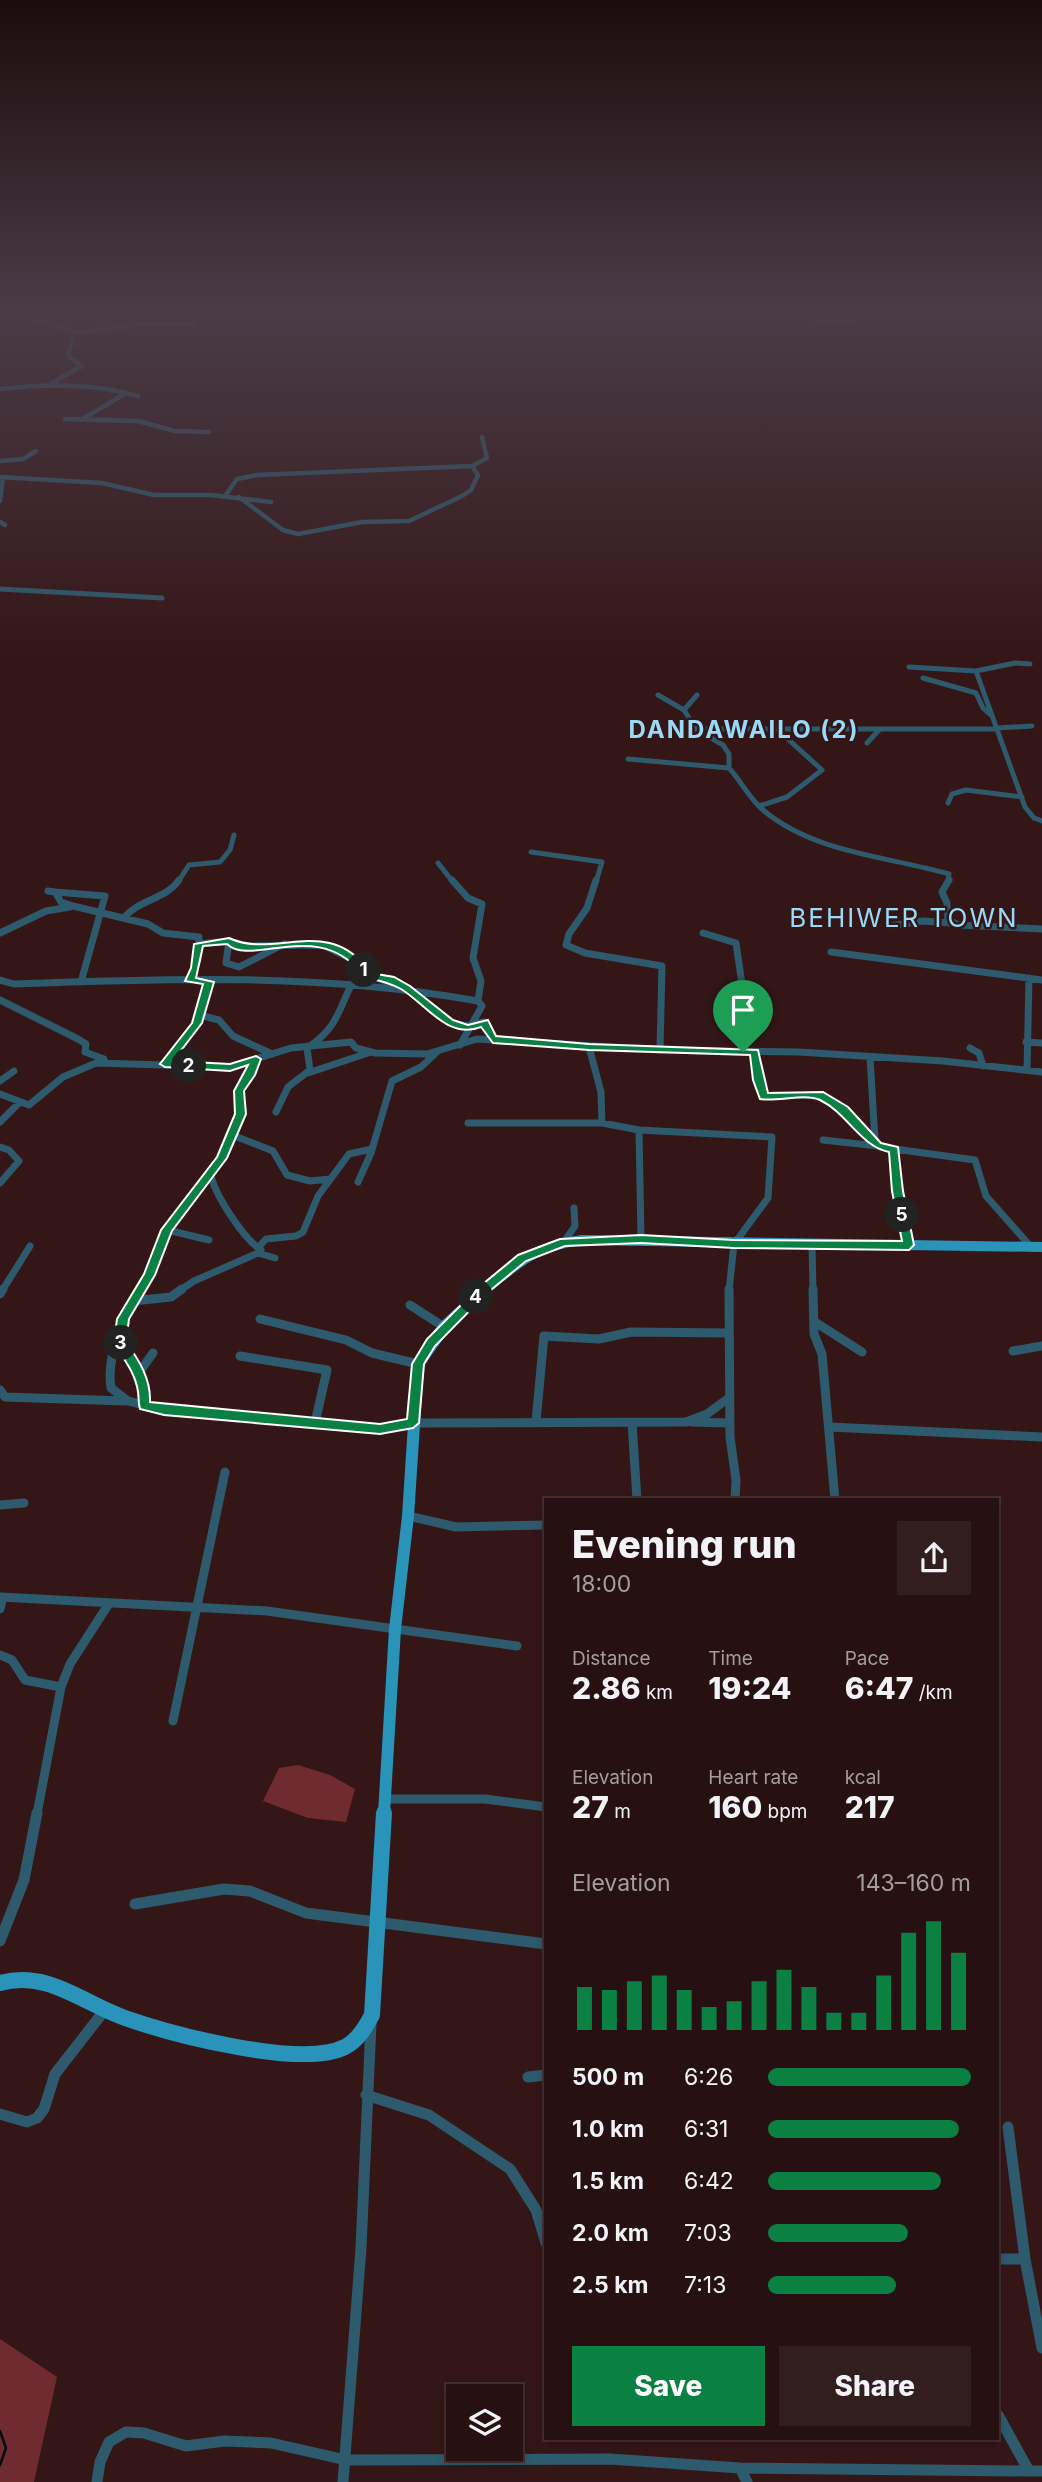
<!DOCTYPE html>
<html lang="en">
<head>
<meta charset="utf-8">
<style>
	body { margin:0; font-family:Inter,sans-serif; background:#331e1f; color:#f1f3f6; height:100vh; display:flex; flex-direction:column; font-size:26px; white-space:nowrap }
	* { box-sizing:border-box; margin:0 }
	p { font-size:23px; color:#a49d9f }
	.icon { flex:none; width:38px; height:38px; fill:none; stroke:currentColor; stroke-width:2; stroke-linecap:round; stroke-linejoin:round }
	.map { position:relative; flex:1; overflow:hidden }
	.sheet { position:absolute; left:544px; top:1498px; width:455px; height:942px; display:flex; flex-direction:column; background:#271011; border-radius:0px; box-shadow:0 4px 10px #0003,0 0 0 2px #433031 }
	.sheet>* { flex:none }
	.fabs { position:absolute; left:446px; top:2384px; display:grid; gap:14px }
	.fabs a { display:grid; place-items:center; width:77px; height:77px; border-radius:0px; background:#271011; box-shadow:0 4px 10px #0003,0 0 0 2px #433031; font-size:35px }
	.pin { position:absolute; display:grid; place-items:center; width:60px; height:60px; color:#fff; margin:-72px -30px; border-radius:50% 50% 50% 0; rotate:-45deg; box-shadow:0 0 7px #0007 }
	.pin .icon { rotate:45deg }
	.km { position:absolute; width:35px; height:35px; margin:-18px; border-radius:50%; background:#222; color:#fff; font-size:19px; line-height:35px; text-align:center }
	.round { display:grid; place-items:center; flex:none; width:74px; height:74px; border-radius:0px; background:#331e1f }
	.summary { display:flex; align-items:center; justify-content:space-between; height:119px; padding:0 28px }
	h1 { font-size:38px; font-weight:800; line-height:52px }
	.stats { display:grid; grid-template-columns:repeat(3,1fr); gap:10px; height:119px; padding:7px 28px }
	.stats div { display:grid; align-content:center }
	.stats b { font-size:30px; font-weight:800 }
	.stats small { font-size:19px; font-weight:400 }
	.stats p { font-size:19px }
	.chart { height:196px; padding:14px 28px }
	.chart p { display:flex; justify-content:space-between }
	.chart svg { width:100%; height:126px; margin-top:7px; stroke:#0b8043; stroke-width:6 }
	.button { display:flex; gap:14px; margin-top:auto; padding:14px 28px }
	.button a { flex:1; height:80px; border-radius:0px; background:#0b8043; color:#fff; font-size:28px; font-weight:800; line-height:80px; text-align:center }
	.button a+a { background:#331e1f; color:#f1f3f6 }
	ul { padding:0 28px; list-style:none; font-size:23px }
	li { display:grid; grid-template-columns:112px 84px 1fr; align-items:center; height:52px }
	li i { height:18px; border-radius:9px; background:#0b8043 }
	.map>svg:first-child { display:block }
	.green { fill:#6f2b2f }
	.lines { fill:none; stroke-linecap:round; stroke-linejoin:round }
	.stream { stroke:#010e14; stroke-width:2.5 }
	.minor-far4 { stroke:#2e5a6d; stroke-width:4.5 }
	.minor-far3 { stroke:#2e5a6d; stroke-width:5 }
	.minor-far2 { stroke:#2e5a6d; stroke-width:7 }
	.minor-far1 { stroke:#2e5a6d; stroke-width:9 }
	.minor { stroke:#2e5a6d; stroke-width:11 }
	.major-far2 { stroke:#2993ba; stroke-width:10 }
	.major-far1 { stroke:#2993ba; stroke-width:12 }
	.major { stroke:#2993ba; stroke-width:16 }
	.route { fill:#0b8043; stroke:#fff; stroke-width:2; fill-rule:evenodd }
	.labels { text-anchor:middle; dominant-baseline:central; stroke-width:5; stroke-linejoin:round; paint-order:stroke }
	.far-district-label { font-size:24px; font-weight:bold; letter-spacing:2px; fill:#97dbf9; stroke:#341617 }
	.quarter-label { font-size:26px; letter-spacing:2px; fill:#97dbf9; stroke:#341617 }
</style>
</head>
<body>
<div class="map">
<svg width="1042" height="2482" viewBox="0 0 1042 2482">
	<rect width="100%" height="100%" fill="#341617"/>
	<!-- green -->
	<path class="green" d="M298,1765L330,1775L355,1789L346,1822L308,1818L263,1801L279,1768Z
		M0,2339L57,2377L34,2482H0Z"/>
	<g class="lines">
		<!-- stream -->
		<path class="stream" d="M0,2431L6,2448L0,2465"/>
		<!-- minor-far4 -->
		<path class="minor-far4" d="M29,310L34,319L42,321
			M129,310L137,325
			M759,310C806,319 847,328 893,310
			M45,320L74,333L68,356L82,366L52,383
			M74,333L137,325H194
			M0,389C47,384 92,383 138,396
			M65,419L138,421L175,431L209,432
			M81,420L126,393
			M0,461L23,459L36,451
			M0,477L102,483L154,495H211L271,502
			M225,496L237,479L257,475L472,466
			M239,497L283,530L298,534L362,522L409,521L462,496L471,490L478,475L472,466L487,458L482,437
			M0,501L3,477
			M0,522L5,525"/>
		<!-- minor-far3 -->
		<path class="minor-far3" d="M0,589L162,598
			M909,667L976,671L1015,663L1030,664
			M976,671L1025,807L1034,818L1042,821
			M923,678L976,693L983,708L992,716
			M658,695L684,710L696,729L723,745L729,754V768
			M684,710L697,695
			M997,728L1032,726
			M696,729H997
			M867,743L879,730
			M628,759L729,768C741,781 749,798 763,810C814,853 886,856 949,874L948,882
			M948,803L952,794L966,790L1022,797
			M759,806L787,797L822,770L779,731
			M531,852L602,862L596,882
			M438,863L453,882
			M178,882L189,865L220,862L230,850L234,835"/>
		<!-- minor-far2 -->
		<path class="minor-far2" d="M452,880L468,898L482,904L473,958L481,981L478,1001
			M596,880L587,908L569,934L566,945L585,953L662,966L660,1050
			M949,880L942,892L947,903L948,920L958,925L1042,929
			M48,891L55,892L61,902L73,906L148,924L163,933L199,937L198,960L190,980
			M55,892L105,896L81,982
			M124,918C139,899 165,900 179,880
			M890,926L923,921L951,923
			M0,933L46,911L70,907
			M703,933L736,943L744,998L741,1017L743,1052
			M229,941L226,963L239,967L284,944
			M199,944L229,941L234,946L323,945L354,960L368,975L410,990L450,1022L465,1026L484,1022L493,1039
			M831,952L1042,980
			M0,980L14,984C169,978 325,973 478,1001L482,1006L460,1045
			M0,1000L78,1039L86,1044L85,1052L104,1059
			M199,1015L219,1020L233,1036L272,1054
			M1026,1042L1042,1043
			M589,1047L601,1092L602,1123
			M970,1048L979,1053L983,1066
			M754,1052L764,1096L819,1095L844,1110L880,1147L975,1160L986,1196L1032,1248
			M870,1057L875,1141
			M165,1064L197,1023L209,982
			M1027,1070L1029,978
			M308,1073L371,1052
			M0,1081L14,1071
			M0,1094L29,1105L63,1077L96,1063L230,1067L291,1048L351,1042L356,1048L375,1053L427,1054L477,1039L660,1050L799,1052L943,1061L1042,1072
			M276,1112L288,1087L310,1070L307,1048C345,1023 338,1000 362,967
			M0,1122L19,1103
			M468,1123H602L639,1130
			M232,1135L273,1151L287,1175L310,1181L330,1179
			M823,1140L878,1146
			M0,1147L9,1150L19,1161L0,1183
			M895,1149L897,1191L909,1245
			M210,1171C213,1193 243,1238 261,1250
			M358,1182L371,1153L392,1081L421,1067L438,1051
			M167,1230L209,1240
			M641,1239L639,1130L772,1137L768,1198L734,1244L729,1291
			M564,1242L575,1226L574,1208
			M812,1244L813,1291
			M258,1248L266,1239L296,1236L303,1232L318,1196L349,1154L372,1149
			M2,1291L30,1246
			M139,1291L149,1275L167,1230L222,1158L240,1114L239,1091L256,1059
			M179,1291L194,1281L258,1253L275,1258"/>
		<!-- minor-far1 -->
		<path class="minor-far1" d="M140,1289C123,1316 106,1357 111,1388L128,1401L164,1410L380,1429L413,1423L686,1422L707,1414L730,1397
			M729,1289L730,1437L736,1480L735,1500
			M813,1289L814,1334L822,1354L835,1500
			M0,1294L3,1289
			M133,1301L171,1297L182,1289
			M410,1305L444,1327
			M260,1319L346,1340L372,1353L418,1364
			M815,1322L862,1352
			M120,1343L133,1360L139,1382L145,1387L144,1405
			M1013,1351L1042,1346
			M240,1356L327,1370L315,1423
			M138,1374L153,1353
			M0,1390L5,1397L125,1401
			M536,1421L544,1336L599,1339L631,1332L727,1333
			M632,1422L637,1500
			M691,1422L730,1423
			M829,1427L1042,1437
			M0,1505L24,1503
			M408,1516L456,1527L546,1525
			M0,1597L267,1611L517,1646
			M0,1609L3,1597
			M0,1655L12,1660L25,1680L61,1687
			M173,1721L225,1472
			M386,1799H485L546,1807
			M37,1814L61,1687L70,1664L108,1605"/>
		<!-- minor -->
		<path class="minor" d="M135,1904L224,1889L250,1891L306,1913L546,1944
			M0,1941L24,1880L37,1813
			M528,2077L546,2075
			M366,2095L429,2115L510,2169L536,2210L546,2243
			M0,2114L27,2122L37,2118L44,2109L55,2074L104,2011
			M1008,2127L1025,2259L1042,2348
			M998,2259H1025
			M998,2415L1029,2471H1042
			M740,2468L747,2482
			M97,2482L100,2462L109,2442L126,2432L144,2433L186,2446L224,2441L271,2443L346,2460L610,2459L740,2468L1029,2471
			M343,2482L361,2248L371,2024"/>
		<!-- major-far2 -->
		<path class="major-far2" d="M484,1291C517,1263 537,1245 582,1240L1042,1247"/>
		<!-- major-far1 -->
		<path class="major-far1" d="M384,1814L395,1629L408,1516L418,1364L444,1327L486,1289"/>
		<!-- major -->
		<path class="major" d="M0,1983C48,1970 82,2003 125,2018C171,2034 301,2069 345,2047C358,2040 365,2028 372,2015L384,1813"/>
	</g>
	<!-- sky -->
	<linearGradient id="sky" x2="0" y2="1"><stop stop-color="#1d0c0d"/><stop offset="0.47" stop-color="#4a3c47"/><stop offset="1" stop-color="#4a3c47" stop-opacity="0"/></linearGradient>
	<rect width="1042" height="658" fill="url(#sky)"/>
	<!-- route -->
	<path class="route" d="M229,938C276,960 328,913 371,973L394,977L410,986L453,1020L468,1025L488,1020L496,1036L589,1044L758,1050L768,1093L823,1092L848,1107L881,1143L898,1147L903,1191L914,1245L909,1250L734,1248L641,1243L565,1246L526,1261L486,1294L435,1346L424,1364L419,1423L413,1428L380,1434L164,1415L140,1409C138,1403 139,1398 138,1392C136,1374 123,1358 114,1343L117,1319L144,1274L161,1230L217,1157L235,1114L234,1091L248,1065L230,1071L165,1067L160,1064L192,1023L203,984L185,981L191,968L194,944ZM227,944C252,968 321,916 364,977C377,980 389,982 401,989C427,1005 448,1040 481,1027L493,1043L589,1050L750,1055L753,1080L760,1099C778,1102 804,1093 820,1100C847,1113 860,1146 889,1152L892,1191L902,1241L734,1240L641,1235L560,1239L518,1255L478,1288L427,1339L412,1364L407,1419L380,1424L150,1402C151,1379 139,1360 126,1342L129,1319L155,1275L172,1231L227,1158L246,1114L244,1091L255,1075L261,1059L256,1056L230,1064L173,1061L202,1023L214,982L196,978L203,946Z"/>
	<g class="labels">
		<!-- far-district labels -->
		<g class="far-district-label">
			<text x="744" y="729">DANDAWAILO (2)</text>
		</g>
		<!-- quarter labels -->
		<g class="quarter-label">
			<text x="904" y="917">BEHIWER TOWN</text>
		</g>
	</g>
</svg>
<div class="fabs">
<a><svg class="icon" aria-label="layers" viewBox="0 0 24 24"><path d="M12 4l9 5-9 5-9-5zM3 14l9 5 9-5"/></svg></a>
</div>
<div class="pin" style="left:743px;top:1052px;background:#1e9e55"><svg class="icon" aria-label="arrive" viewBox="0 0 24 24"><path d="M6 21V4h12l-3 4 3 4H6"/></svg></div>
<b class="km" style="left:364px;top:970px">1</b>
<b class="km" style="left:189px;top:1066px">2</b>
<b class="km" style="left:121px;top:1343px">3</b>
<b class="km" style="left:476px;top:1297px">4</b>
<b class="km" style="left:902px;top:1215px">5</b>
<section class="sheet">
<div class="summary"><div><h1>Evening run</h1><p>18:00</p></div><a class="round"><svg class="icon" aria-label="share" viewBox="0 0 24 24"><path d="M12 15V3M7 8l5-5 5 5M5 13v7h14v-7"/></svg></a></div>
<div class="stats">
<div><p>Distance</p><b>2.86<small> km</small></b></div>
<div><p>Time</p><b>19:24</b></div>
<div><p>Pace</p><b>6:47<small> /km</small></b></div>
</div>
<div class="stats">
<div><p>Elevation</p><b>27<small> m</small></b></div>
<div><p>Heart rate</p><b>160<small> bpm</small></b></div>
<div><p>kcal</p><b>217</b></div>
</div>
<div class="chart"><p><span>Elevation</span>143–160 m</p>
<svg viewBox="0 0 160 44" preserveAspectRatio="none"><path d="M5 44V29M15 44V30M25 44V27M35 44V25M45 44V30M55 44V36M65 44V34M75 44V27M85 44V23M95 44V29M105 44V38M115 44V38M125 44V25M135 44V10M145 44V6M155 44V17"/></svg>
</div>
<ul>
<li><b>500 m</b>6:26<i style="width:100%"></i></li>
<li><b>1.0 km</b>6:31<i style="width:94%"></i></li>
<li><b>1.5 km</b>6:42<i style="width:85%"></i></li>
<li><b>2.0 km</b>7:03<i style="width:69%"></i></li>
<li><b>2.5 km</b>7:13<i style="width:63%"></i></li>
</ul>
<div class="button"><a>Save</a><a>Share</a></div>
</section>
</div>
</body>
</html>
